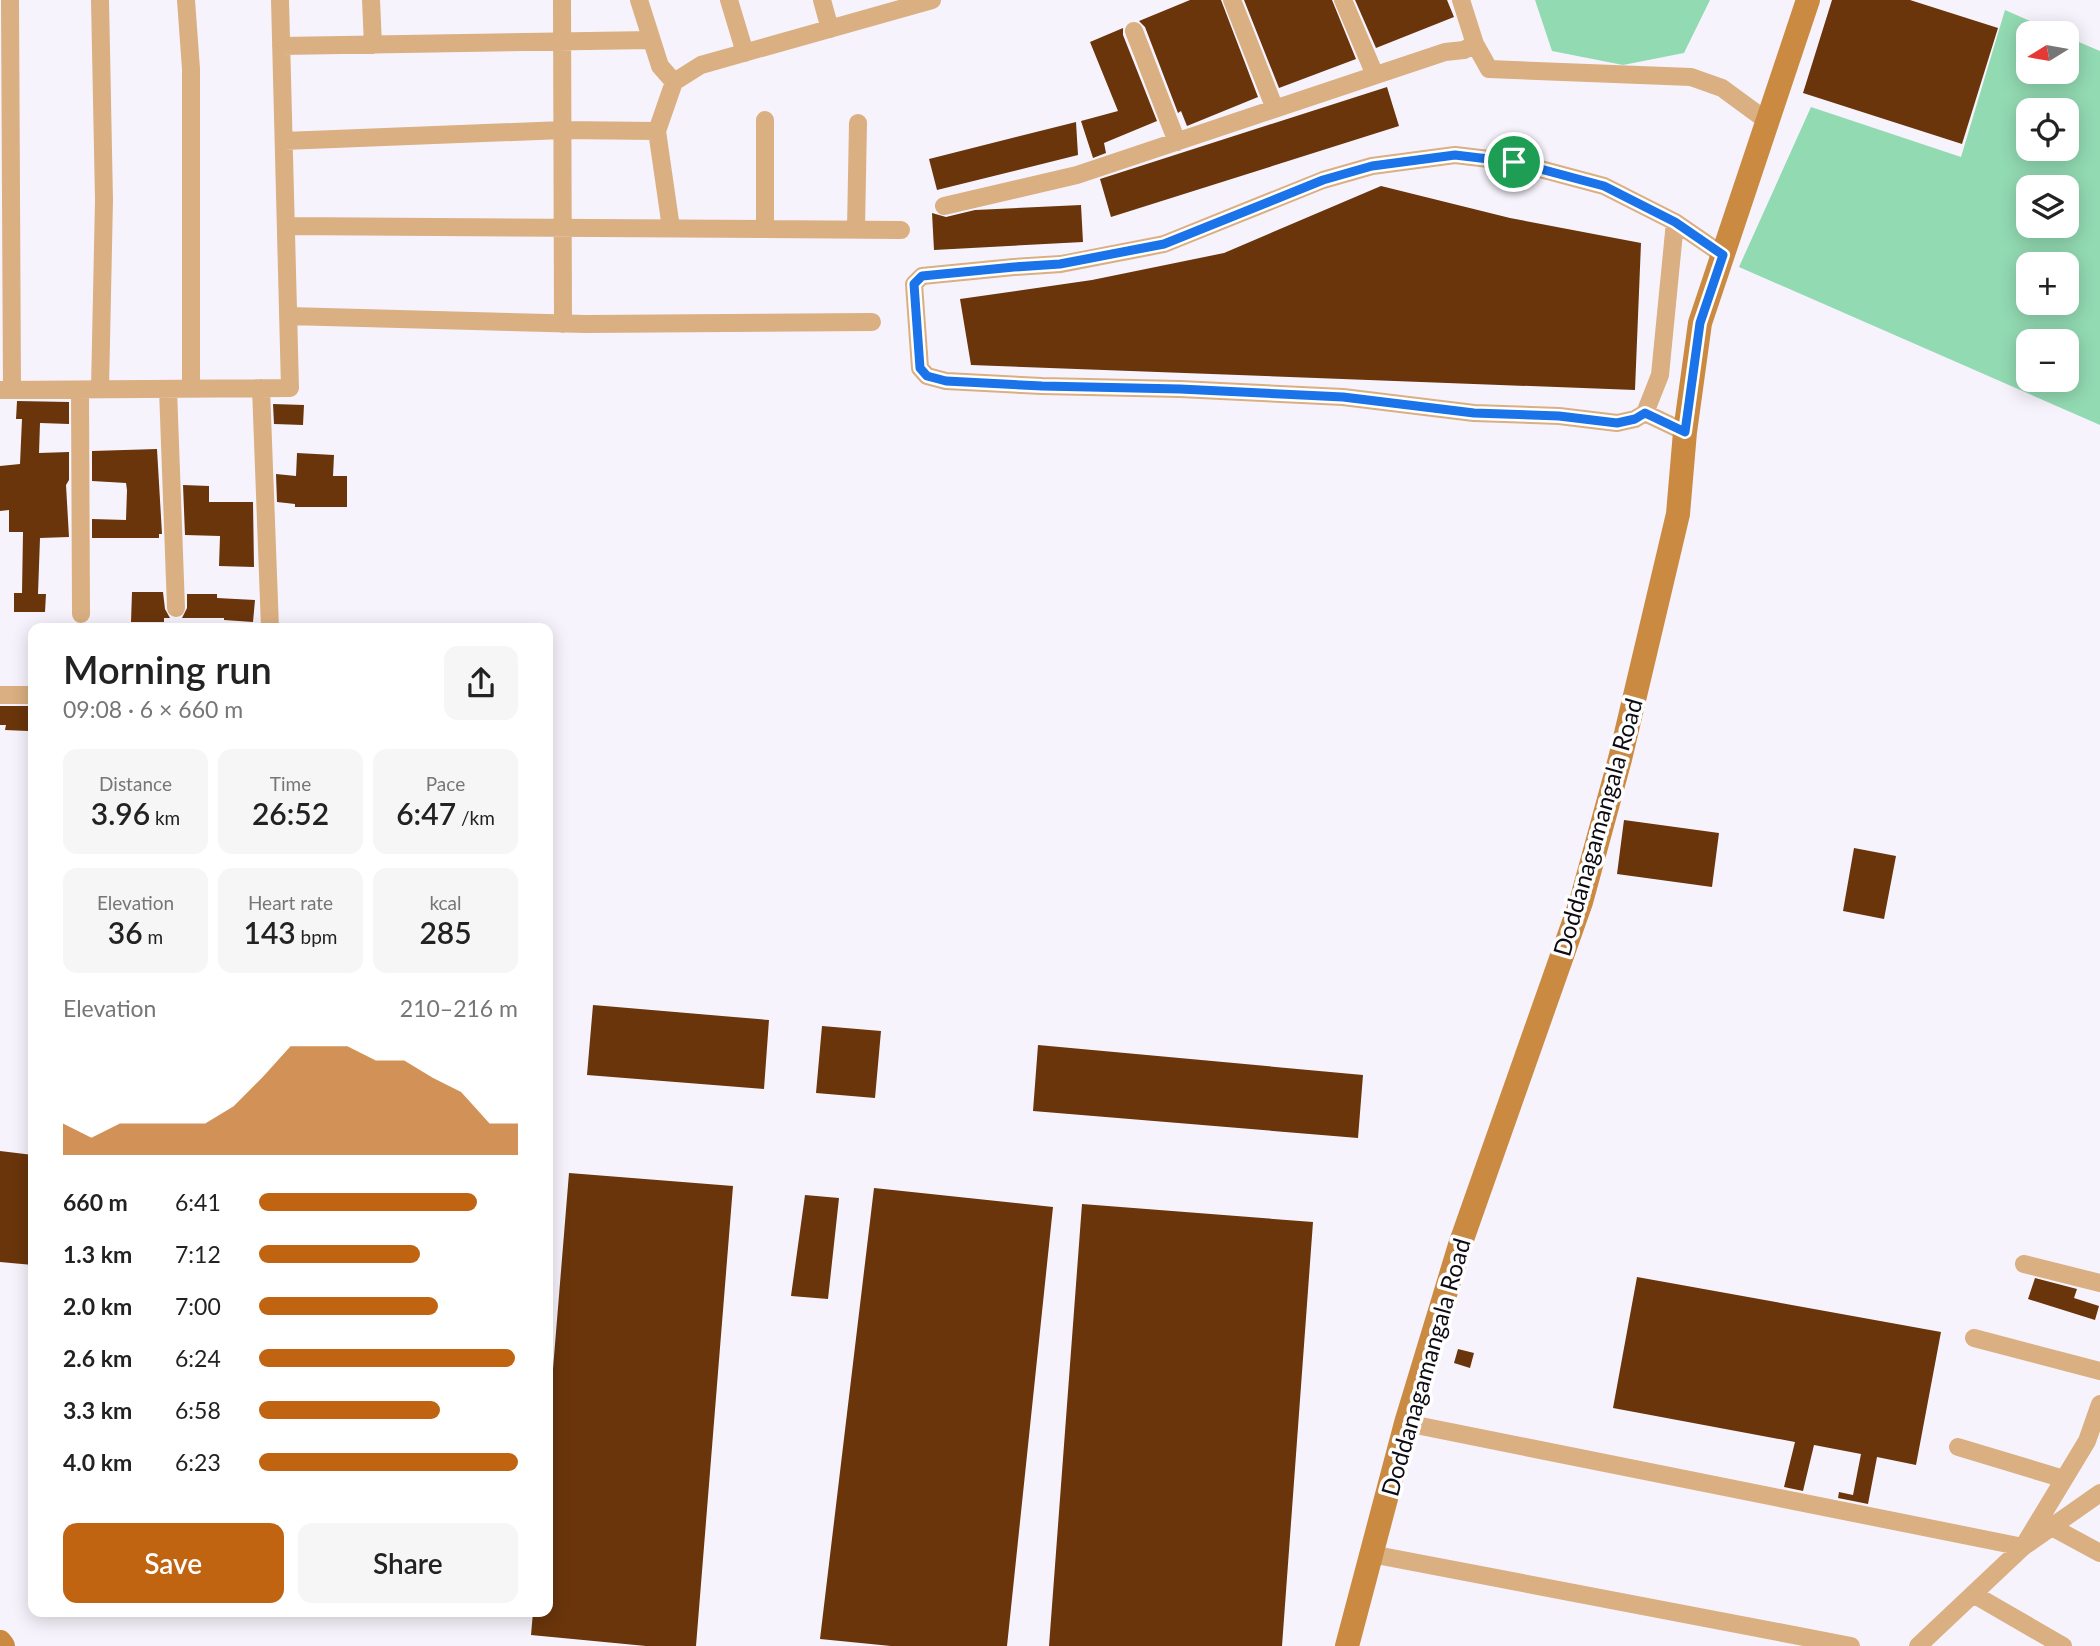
<!DOCTYPE html>
<html lang="en">
<head>
<meta charset="utf-8">
<style>
	body { margin:0; font-family:Lato,sans-serif; background:#f6f6f6; color:#222; height:100vh; display:flex; flex-direction:column; font-size:26px; white-space:nowrap }
	* { box-sizing:border-box; margin:0 }
	p { font-size:23px; color:#767676 }
	.icon { flex:none; width:38px; height:38px; fill:none; stroke:currentColor; stroke-width:2; stroke-linecap:round; stroke-linejoin:round }
	.map { position:relative; flex:1; overflow:hidden }
	.side { position:absolute; left:28px; top:623px; width:525px; height:994px; display:flex; flex-direction:column; background:#fff; border-radius:14px; box-shadow:0 4px 18px #0003 }
	.side>* { flex:none }
	.needle { width:46px; rotate:259deg }
	.tools { position:absolute; left:2016px; top:21px; display:grid; gap:14px }
	.tools a { display:grid; place-items:center; width:63px; height:63px; border-radius:14px; background:#fff; box-shadow:0 4px 18px #0003; font-size:35px }
	.pin { position:absolute; display:grid; place-items:center; width:60px; height:60px; color:#fff; margin:-30px; border:4px solid #fff; border-radius:50%; box-shadow:0 2px 7px #0007 }
	.round { display:grid; place-items:center; flex:none; width:74px; height:74px; border-radius:14px; background:#f6f6f6 }
	.overview { display:flex; align-items:center; justify-content:space-between; height:119px; padding:0 35px }
	h1 { font-size:38px; font-weight:600; line-height:52px }
	.stats { display:grid; grid-template-columns:repeat(3,1fr); gap:10px; height:119px; padding:7px 35px }
	.stats div { display:grid; align-content:center; border-radius:14px; background:#f6f6f6; text-align:center }
	.stats b { font-size:30px; font-weight:600 }
	.stats small { font-size:19px; font-weight:400 }
	.stats p { font-size:19px }
	.chart { height:196px; padding:14px 35px }
	.chart p { display:flex; justify-content:space-between }
	.chart svg { width:100%; height:126px; margin-top:7px; fill:#c06411; opacity:.7 }
	.button { display:flex; gap:14px; margin-top:auto; padding:14px 35px }
	.button a { flex:1; height:80px; border-radius:14px; background:#c06411; color:#fff; font-size:28px; font-weight:600; line-height:80px; text-align:center }
	.button a+a { background:#f6f6f6; color:#222 }
	ul { padding:0 35px; list-style:none; font-size:23px }
	li { display:grid; grid-template-columns:112px 84px 1fr; align-items:center; height:52px }
	li i { height:18px; border-radius:9px; background:#c06411 }
	.map>svg:first-child { display:block }
	.green { fill:#92dab2; fill-rule:evenodd }
	.building { fill:#6a350b }
	.lines { fill:none; stroke-linecap:round; stroke-linejoin:round }
	.street { stroke:#daaf82; stroke-width:18 }
	.secondary { stroke:#cb8a41; stroke-width:24 }
	.route-casing { stroke:#fff; stroke-width:14 }
	.route { stroke:#1a73e8; stroke-width:9 }
	.labels { text-anchor:middle; dominant-baseline:central; stroke-width:7; stroke-linejoin:round; paint-order:stroke }
	.street-label { font-size:24px; fill:#0f0b13; stroke:#fff }
</style>
</head>
<body>
<div class="map">
<svg width="2100" height="1646" viewBox="0 0 2100 1646">
	<rect width="100%" height="100%" fill="#f7f3fc"/>
	<!-- green -->
	<path class="green" d="M1535,0H1710L1684,53L1623,65L1552,51Z
		M2005,10L2057,33H2028V72H2067V37L2100,51V425L1739,267L1811,107L1961,157ZM2028,110H2067V149H2028ZM2028,187H2067V226H2028ZM2028,264H2067V303H2028ZM2028,341H2067V380H2028Z"/>
	<!-- building -->
	<path class="building" d="M1190,0H1221L1258,97L1187,126L1181,111L1178,113L1145,27L1139,21Z
		M1244,0H1332L1356,59L1279,88Z
		M1355,0H1447L1454,17L1376,48Z
		M1832,0H1910L1998,28L1962,144L1803,93Z
		M1123,28V35L1157,121L1104,143L1106,153L1093,158L1081,121L1118,111L1090,42Z
		M1387,87L1399,126L1111,217L1100,179Z
		M1076,122L1078,155L937,190L929,159Z
		M1381,186L1510,218L1641,243L1635,390L971,365L960,299L1092,280L1224,253Z
		M1081,205L1083,242L934,250L932,213L946,217L975,210Z
		M17,401L69,402V424L40,423L39,453L69,452V480L66,485L69,537L40,538L38,594H46L45,612H14V593H22L23,532H9V510L0,511V466L20,464L22,419H16Z
		M273,404L304,405L303,425L274,424Z
		M157,449L162,534H159V538H92V519L126,520L127,490L126,483L92,481V451Z
		M297,453L334,455L333,476H347V507H295V504L277,502L276,474L296,476Z
		M183,485L209,486V502H253L254,567L219,566L220,536L185,535Z
		M132,592H163L165,609L170,618H164V622H131Z
		M187,594H217V598L255,600L253,622L224,620V618H182L187,608Z
		M0,706H29L28,731L5,730L6,725H0Z
		M1624,820L1719,833L1712,887L1617,874Z
		M1854,848L1896,856L1884,919L1843,911Z
		M593,1005L769,1020L764,1089L587,1075Z
		M822,1026L881,1031L875,1098L816,1093Z
		M1038,1045L1363,1075L1358,1138L1033,1111Z
		M0,1151L33,1155V1265L0,1262Z
		M569,1173L733,1186L696,1646H646L531,1635L533,1612H548V1430Z
		M874,1188L1053,1207L1007,1646H891L820,1639Z
		M805,1195L839,1198L828,1299L791,1296Z
		M1082,1204L1313,1222L1282,1646H1049Z
		M1637,1277L1941,1332L1916,1465L1877,1457L1868,1504L1838,1498L1839,1492L1853,1495L1861,1454L1814,1445L1803,1491L1784,1487L1795,1442L1613,1408Z
		M2035,1278L2077,1289L2074,1298L2099,1306L2095,1320L2028,1299Z
		M1458,1349L1474,1353L1470,1368L1454,1363Z"/>
	<g class="lines">
		<!-- street -->
		<path class="street" d="M10,0L12,390
			M186,0L191,69V389
			M371,0L373,45
			M562,0L563,324
			M639,0L660,66L674,82
			M729,0L745,53
			M822,0L830,29
			M1232,0L1275,109
			M1343,0L1375,75
			M1461,0L1475,44L1489,69L1691,77L1722,88L1767,121
			M1134,31L1177,142
			M281,46L651,40
			M284,141L562,130L657,131
			M944,206L1077,175L1445,52L1464,50L1475,44
			M1675,222L1660,375L1645,413L1635,419L1617,423L1559,416L1474,413L1343,397L1180,389L1042,386L946,381L927,376L920,368L914,284L922,276L1014,267L1061,264L1164,244L1323,180L1372,166L1455,155L1514,162L1604,186L1675,222L1723,255
			M286,226L901,230
			M671,228L657,131L674,82L701,65L932,0
			M765,228V120
			M856,229L858,123
			M288,316L586,324L872,322
			M261,388L270,628
			M100,389L104,200L100,0
			M168,389L176,608
			M0,390L290,388L280,0
			M80,390L81,614
			M1645,413L1685,432
			M0,695H33
			M2024,1264L2100,1283
			M1974,1338L2100,1371
			M1406,1423L2023,1547L2087,1441L2100,1404
			M1958,1447L2064,1479
			M2052,1527L2100,1553
			M1371,1554L1851,1646
			M1973,1594L2063,1646
			M1918,1646L2023,1547L2100,1493"/>
		<!-- secondary -->
		<path class="secondary" d="M0,1642L3,1646
			M1347,1646L1406,1423L1460,1245L1581,902L1620,759L1678,514L1685,432L1700,323L1808,0"/>
	</g>
	<g class="lines">
		<!-- route casing -->
		<g class="route-casing">
			<path id="route" d="M1455,155L1514,162L1604,186L1675,222L1723,255L1700,323L1685,432L1645,413L1635,419L1617,423L1559,416L1474,413L1343,397L1180,389L1042,386L946,381L927,376L920,368L914,284L922,276L1014,267L1060,264L1164,244L1323,180L1372,166Z"/>
		</g>
		<!-- route -->
		<use href="#route" class="route"/>
	</g>
	<g class="labels">
		<!-- street labels -->
		<g class="street-label">
			<text transform="translate(1597 827) rotate(-74)">Doddanagamangala Road</text>
			<text transform="translate(1425 1367) rotate(-74)">Doddanagamangala Road</text>
		</g>
	</g>
</svg>
<div class="tools">
<a><svg class="needle" viewBox="-14 -14 28 28"><path d="M0-13l5 13h-10z" fill="#e53935"/><path d="M0 13l5-13h-10z" fill="#767676"/></svg></a>
<a><svg class="icon" aria-label="locate" viewBox="0 0 24 24"><circle cx="12" cy="12" r="6"/><path d="M12 2v4M12 18v4M2 12h4M18 12h4"/></svg></a>
<a><svg class="icon" aria-label="layers" viewBox="0 0 24 24"><path d="M12 4l9 5-9 5-9-5zM3 14l9 5 9-5"/></svg></a>
<a>+</a>
<a>−</a>
</div>
<div class="pin" style="left:1514px;top:162px;background:#1e9e55"><svg class="icon" aria-label="arrive" viewBox="0 0 24 24"><path d="M6 21V4h12l-3 4 3 4H6"/></svg></div>
<section class="side">
<div class="overview"><div><h1>Morning run</h1><p>09:08 · 6 × 660 m</p></div><a class="round"><svg class="icon" aria-label="share" viewBox="0 0 24 24"><path d="M12 15V3M7 8l5-5 5 5M5 13v7h14v-7"/></svg></a></div>
<div class="stats">
<div><p>Distance</p><b>3.96<small> km</small></b></div>
<div><p>Time</p><b>26:52</b></div>
<div><p>Pace</p><b>6:47<small> /km</small></b></div>
</div>
<div class="stats">
<div><p>Elevation</p><b>36<small> m</small></b></div>
<div><p>Heart rate</p><b>143<small> bpm</small></b></div>
<div><p>kcal</p><b>285</b></div>
</div>
<div class="chart"><p><span>Elevation</span>210–216 m</p>
<svg viewBox="0 0 160 44" preserveAspectRatio="none"><path d="M0 44V33L10 38L20 33L30 33L40 33L50 33L60 27L70 17L80 6L90 6L100 6L110 11L120 11L130 17L140 22L150 33L160 33V44z"/></svg>
</div>
<ul>
<li><b>660 m</b>6:41<i style="width:84%"></i></li>
<li><b>1.3 km</b>7:12<i style="width:62%"></i></li>
<li><b>2.0 km</b>7:00<i style="width:69%"></i></li>
<li><b>2.6 km</b>6:24<i style="width:99%"></i></li>
<li><b>3.3 km</b>6:58<i style="width:70%"></i></li>
<li><b>4.0 km</b>6:23<i style="width:100%"></i></li>
</ul>
<div class="button"><a>Save</a><a>Share</a></div>
</section>
</div>
</body>
</html>
